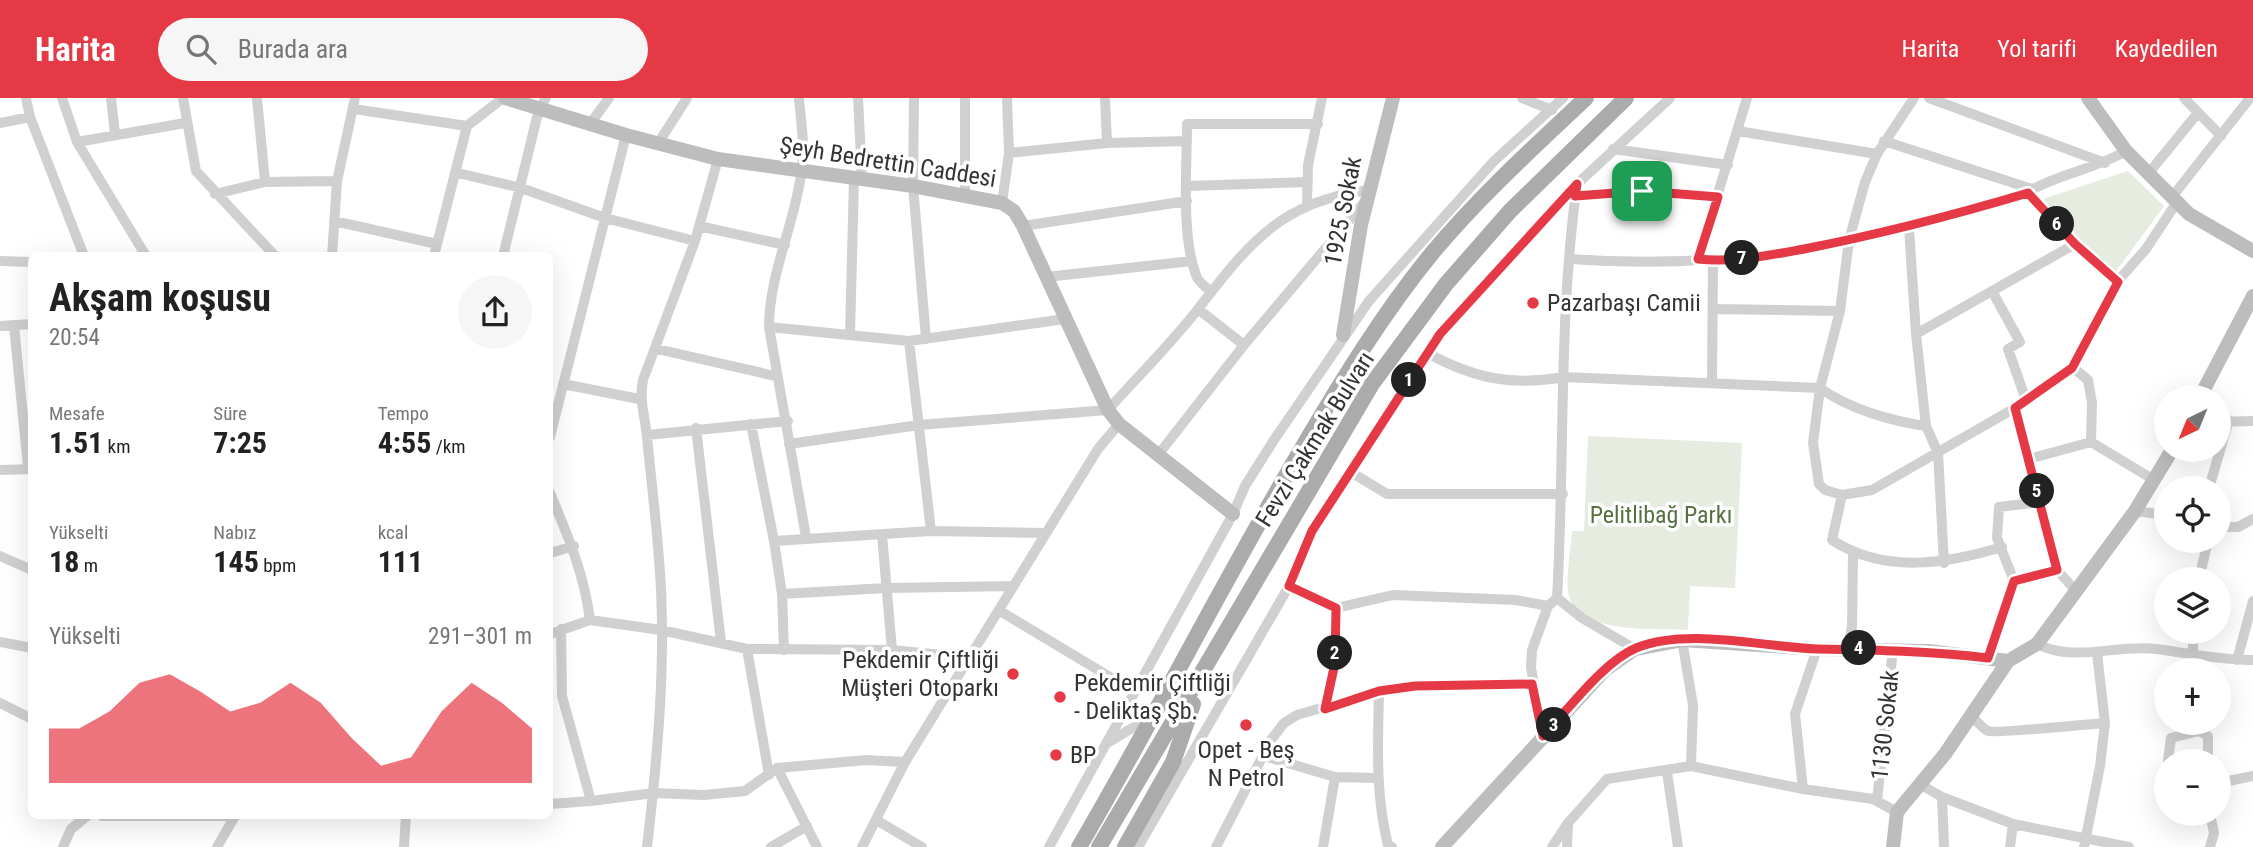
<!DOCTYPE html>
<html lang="tr">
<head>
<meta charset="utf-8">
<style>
	body { margin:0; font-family:"Roboto Condensed",sans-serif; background:#f6f6f6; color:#222; height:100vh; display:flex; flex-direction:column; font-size:26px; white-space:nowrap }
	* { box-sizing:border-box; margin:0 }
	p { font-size:23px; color:#767676 }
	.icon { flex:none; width:38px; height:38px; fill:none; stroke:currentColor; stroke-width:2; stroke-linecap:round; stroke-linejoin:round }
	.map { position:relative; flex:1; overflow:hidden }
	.side { position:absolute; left:28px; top:154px; width:525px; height:567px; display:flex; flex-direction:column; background:#fff; border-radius:10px; box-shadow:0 7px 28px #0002 }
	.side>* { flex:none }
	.needle { width:46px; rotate:223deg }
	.controls { position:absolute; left:2154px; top:287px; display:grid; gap:14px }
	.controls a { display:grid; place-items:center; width:77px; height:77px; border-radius:50%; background:#fff; box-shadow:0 7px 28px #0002; font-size:35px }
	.pin { position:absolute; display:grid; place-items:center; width:60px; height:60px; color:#fff; margin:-30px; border-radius:14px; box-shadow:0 4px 10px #0006 }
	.km { position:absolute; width:35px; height:35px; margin:-18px; border-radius:50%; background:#222; color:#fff; font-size:19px; line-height:35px; text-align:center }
	.round { display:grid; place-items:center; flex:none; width:74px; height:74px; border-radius:37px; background:#f6f6f6 }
	.head { display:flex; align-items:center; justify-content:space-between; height:119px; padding:0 21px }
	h1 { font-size:38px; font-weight:700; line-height:52px }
	.figures { display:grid; grid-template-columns:repeat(3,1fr); gap:10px; height:119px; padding:7px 21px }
	.figures div { display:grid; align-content:center }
	.figures b { font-size:30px; font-weight:700 }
	.figures small { font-size:19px; font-weight:400 }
	.figures p { font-size:19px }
	.chart { height:196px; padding:14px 21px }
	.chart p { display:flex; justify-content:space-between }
	.chart svg { width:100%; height:126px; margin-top:7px; fill:#e63946; opacity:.7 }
	header { display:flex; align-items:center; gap:42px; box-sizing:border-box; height:98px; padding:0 35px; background:#e63946; color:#fff }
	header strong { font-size:33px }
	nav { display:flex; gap:38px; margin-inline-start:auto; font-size:24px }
	.search { width:490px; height:63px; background:#f6f6f6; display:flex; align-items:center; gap:18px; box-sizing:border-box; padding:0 24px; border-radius:38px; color:#767676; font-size:26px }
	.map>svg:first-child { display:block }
	.green { fill:#e6ecdf }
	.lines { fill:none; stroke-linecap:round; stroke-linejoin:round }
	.street { stroke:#d0d0d0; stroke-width:10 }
	.secondary { stroke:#bdbdbd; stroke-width:14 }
	.primary { stroke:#ababab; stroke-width:16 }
	.route-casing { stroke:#fff; stroke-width:14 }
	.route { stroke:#e63946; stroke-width:9 }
	.poi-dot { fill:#e63946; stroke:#fff; stroke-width:2.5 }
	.labels { text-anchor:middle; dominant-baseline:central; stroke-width:7; stroke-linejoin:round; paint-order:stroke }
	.street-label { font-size:24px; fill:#333; stroke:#fff }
	.poi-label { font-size:24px; fill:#333; stroke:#fff; text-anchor:start }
	.park-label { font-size:24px; fill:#56703f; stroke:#fff }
</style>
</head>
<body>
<header>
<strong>Harita</strong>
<div class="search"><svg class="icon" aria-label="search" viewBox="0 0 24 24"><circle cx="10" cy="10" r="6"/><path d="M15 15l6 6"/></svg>Burada ara</div>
<nav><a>Harita</a><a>Yol tarifi</a><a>Kaydedilen</a></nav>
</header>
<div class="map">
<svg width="2253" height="749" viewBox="0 0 2253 749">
	<rect width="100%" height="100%" fill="#fff"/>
	<!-- green -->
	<path class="green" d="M2128,73L2164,108L2114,176L2077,141L2043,101Z
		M1588,338L1742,345L1735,490L1690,488L1688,532C1657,530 1580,537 1569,498C1565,480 1571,452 1572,433H1584Z"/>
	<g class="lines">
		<!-- street -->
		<path class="street" d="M26,0L30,19L84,158
			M62,0L77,44L146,158
			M111,0L115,36
			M183,0L196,73L275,158
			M257,0L265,84
			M799,0C801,24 805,47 802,70C796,124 769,175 769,229L806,439
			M858,0L862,81
			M914,0L913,88L926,241
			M965,0V97
			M1105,0L1107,45
			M1522,0L1552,12
			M1914,0L1877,56L1865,84L1849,142L1840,213L1820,290L1813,345L1819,386L1825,392L1842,397L1872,392L2015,310L2072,269L2117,184L2146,151L2177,104
			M1929,0L2105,65
			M2184,0L2221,38
			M354,11L467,28
			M0,25L30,19
			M590,26L609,0
			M1738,33L1877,56
			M1884,43L2032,91
			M77,44L185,25
			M659,44L687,0
			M1613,51L1728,67
			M1009,55L1107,45L1187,43
			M458,75L521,90L605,120L695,143
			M2148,76L2197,16
			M1187,88L1308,84
			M2028,95L2075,146L2117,184
			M215,96L265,84L337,83
			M1575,98L1642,93L1718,99
			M2172,99L2250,0
			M1002,105L1009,55L1007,0
			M1307,107L1308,67L1322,0
			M334,123L437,146
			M699,128L785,147
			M1023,128L1187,103
			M1909,130L1916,236L1926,328L1938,355L1944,465
			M332,158L337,83L355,0
			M434,158L467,28L503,0
			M503,158L539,11L546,0
			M1571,161C1700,171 1828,154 1953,117C1979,109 2009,104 2033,91C2063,75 2097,70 2126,53
			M1698,161L1747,0
			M0,163L32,164
			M1046,179L1192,163
			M1210,193C1205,188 1198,184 1196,177C1181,138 1187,68 1187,26H1318
			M1992,193L2020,244L2008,251L2026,302
			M1198,211L1244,247
			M1714,211L1840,213
			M0,228L32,226
			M14,228L28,369
			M769,229L909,243L1065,221
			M850,236L854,81
			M1916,236L2075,146
			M909,243L931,433
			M657,251L775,278
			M1429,256C1476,281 1512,288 1564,279L1820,290C1849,311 1891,323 1926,328
			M1712,283L1713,163
			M563,286L639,301
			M2015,310L2057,472L2077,494
			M2219,324L2253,323
			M751,326L774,443
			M696,330L721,544
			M647,337L788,323
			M550,339L626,37
			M2091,344L2154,382
			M789,346L919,327L1108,312C1138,278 1171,246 1198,211C1250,144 1281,104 1369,92
			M1158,357L1244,247L1367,101
			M2029,361L2091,344L2092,305L2088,282L2072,269
			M0,372L32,371
			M1349,373L1387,396H1563
			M2209,390L2229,322
			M550,395C568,438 584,475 590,522
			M1842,397L1832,442C1884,476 1946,466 2002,449
			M2040,404L1999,409L1997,440L2014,483L2057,472
			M2135,413L2166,417
			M2219,429H2238L2253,421
			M882,437L892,552
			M550,455L574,448
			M0,458L32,472
			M2199,481L2208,443
			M1289,488L1336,510L1393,497L1516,502L1548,508L1557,500L1582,520L1635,551
			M782,496L886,490L1014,488
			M1557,500C1565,362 1558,223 1577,86
			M1000,513L1135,594
			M561,531L562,598L591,703L654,695L704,697L745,693L777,670L866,662L905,664
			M2193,534V572
			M550,536L590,522L661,532L747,551L892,552L970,560
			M1682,542L1693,607L1691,668
			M0,544L32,550
			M2037,546C2075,565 2116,546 2156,551C2189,555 2219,562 2253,562
			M1848,550L1852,529L1853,456
			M747,551L769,677
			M784,552L782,496L774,443L931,433L1046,435
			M1988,560L2014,483
			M2237,562L2253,503
			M1379,593C1378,645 1375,696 1388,747L1392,749
			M0,605L32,621
			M1325,611L1335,565L1336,510
			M1971,618C1976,622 1982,630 1988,633C1994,636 2089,626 2105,625
			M2198,625L2199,633L2208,638V663
			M1543,638L1531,570L1532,552L1548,508
			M1109,644L1152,618
			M1264,658L1335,679L1377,680
			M2168,663L2171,640L2199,633
			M777,670L817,749
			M1667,674L1678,749
			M2219,685L2253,678
			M1921,687L1942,699L2013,726L2129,749
			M1803,691L1795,616L1817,551
			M1942,699L1944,749
			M2164,700L2166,679
			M1877,703L1893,551
			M550,706L591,703
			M2210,716L2214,735L2210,749
			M102,718H236
			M878,723L922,749
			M63,749L71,731L87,718
			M217,749L235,718
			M404,749L406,718
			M647,749C658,655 667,556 659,461C656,421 651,380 647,339C645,318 639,303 643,282L695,143L718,61
			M771,749L807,728
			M862,749L905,664L1098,351L1119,326
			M1049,749L1233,416L1245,388L1274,342L1369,203L1493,64L1563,0
			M1138,749L1289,488L1312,433L1440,235L1577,86L1670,0
			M1216,749L1271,642L1284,625L1297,617L1379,593L1415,588L1532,586
			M1323,749L1335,679
			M1552,749L1568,725L1607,681L1691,668L1803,691L1873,701L1897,714
			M1567,749L1568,727
			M2010,749L2013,726
			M2084,749L2100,668L2105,625L2097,555"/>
		<!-- secondary -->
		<path class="secondary" d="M505,0L626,37L718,61L913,88L1002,105L1014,113L1023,128L1108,312L1119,326L1233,416
			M2088,0L2126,53L2189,116L2253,153
			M1343,237L1361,127L1393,0
			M2200,299L2253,198
			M1442,749L1605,572L1635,551L1682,542L1817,551L1929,553L2008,563L2037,546L2135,413L2172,352
			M1893,749L1897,714L1945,656L2008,563"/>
		<!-- primary -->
		<path class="primary" d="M1079,749C1156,618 1224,482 1301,352C1341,284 1383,215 1433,154C1479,99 1534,49 1586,0
			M1099,749L1372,286L1446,186L1510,113L1626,0
			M1125,749L1173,664L1193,606"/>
	</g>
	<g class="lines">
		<!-- route casing -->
		<g class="route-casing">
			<path id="route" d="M1577,86L1575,98L1642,93L1718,99L1698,161C1733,165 1770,157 1804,151C1881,136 1954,117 2028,95L2075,146L2118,184L2072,270L2015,310L2057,472L2014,483L1988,560C1930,553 1875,552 1817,551C1762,549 1688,529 1636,550C1603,564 1568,612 1543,638L1532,586L1415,588L1379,593L1325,611L1335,565L1336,510L1289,488L1312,433L1440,236Z"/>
		</g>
		<!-- route -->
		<use href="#route" class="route"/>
	</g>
	<!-- markers -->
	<g class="poi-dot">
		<circle cx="1533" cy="205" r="7"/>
		<circle cx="1013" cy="576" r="7"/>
		<circle cx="1060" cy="599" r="7"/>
		<circle cx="1246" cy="627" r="7"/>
		<circle cx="1056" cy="657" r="7"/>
	</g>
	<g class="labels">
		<!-- street labels -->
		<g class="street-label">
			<text transform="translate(888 64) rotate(9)">Şeyh Bedrettin Caddesi</text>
			<text transform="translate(1343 113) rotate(-79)">1925 Sokak</text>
			<text transform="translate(1315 341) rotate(-58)">Fevzi Çakmak Bulvarı</text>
			<text transform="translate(1885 627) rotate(-84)">1130 Sokak</text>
		</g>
		<!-- poi labels -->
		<g class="poi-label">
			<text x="1547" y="205">Pazarbaşı Camii</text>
			<text x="999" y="562" text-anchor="end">Pekdemir Çiftliği<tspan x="999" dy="28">Müşteri Otoparkı</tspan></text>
			<text x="1074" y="585">Pekdemir Çiftliği<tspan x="1074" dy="28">- Deliktaş Şb.</tspan></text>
			<text x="1246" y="652" text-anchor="middle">Opet - Beş<tspan x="1246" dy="28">N Petrol</tspan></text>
			<text x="1070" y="657">BP</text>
		</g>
		<!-- park labels -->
		<g class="park-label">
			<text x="1661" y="417">Pelitlibağ Parkı</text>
		</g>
	</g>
</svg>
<div class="controls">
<a><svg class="needle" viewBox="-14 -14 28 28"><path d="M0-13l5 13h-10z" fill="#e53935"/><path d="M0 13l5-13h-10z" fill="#767676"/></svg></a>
<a><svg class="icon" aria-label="locate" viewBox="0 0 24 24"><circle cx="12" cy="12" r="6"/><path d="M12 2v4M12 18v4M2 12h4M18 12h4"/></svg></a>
<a><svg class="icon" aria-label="layers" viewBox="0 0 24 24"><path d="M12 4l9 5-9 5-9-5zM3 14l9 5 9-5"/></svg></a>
<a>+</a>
<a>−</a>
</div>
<div class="pin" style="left:1642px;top:93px;background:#1e9e55"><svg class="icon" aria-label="arrive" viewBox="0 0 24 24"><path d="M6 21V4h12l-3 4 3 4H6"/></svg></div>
<b class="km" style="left:1409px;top:282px">1</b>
<b class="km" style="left:1335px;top:555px">2</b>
<b class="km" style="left:1554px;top:627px">3</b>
<b class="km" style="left:1859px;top:550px">4</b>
<b class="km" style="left:2037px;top:393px">5</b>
<b class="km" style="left:2057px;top:126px">6</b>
<b class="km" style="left:1742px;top:160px">7</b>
<section class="side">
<div class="head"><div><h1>Akşam koşusu</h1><p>20:54</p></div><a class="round"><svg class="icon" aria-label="share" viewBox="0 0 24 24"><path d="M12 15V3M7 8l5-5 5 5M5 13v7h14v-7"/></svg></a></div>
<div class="figures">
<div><p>Mesafe</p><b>1.51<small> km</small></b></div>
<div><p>Süre</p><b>7:25</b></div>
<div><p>Tempo</p><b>4:55<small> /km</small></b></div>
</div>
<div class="figures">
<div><p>Yükselti</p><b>18<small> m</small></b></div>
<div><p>Nabız</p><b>145<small> bpm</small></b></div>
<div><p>kcal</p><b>111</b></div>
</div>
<div class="chart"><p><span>Yükselti</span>291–301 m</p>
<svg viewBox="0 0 160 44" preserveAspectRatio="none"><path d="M0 44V25L10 25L20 19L30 9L40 6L50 12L60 19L70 16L80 9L90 16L100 28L110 38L120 35L130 19L140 9L150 16L160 25V44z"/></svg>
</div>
</section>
</div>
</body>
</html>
